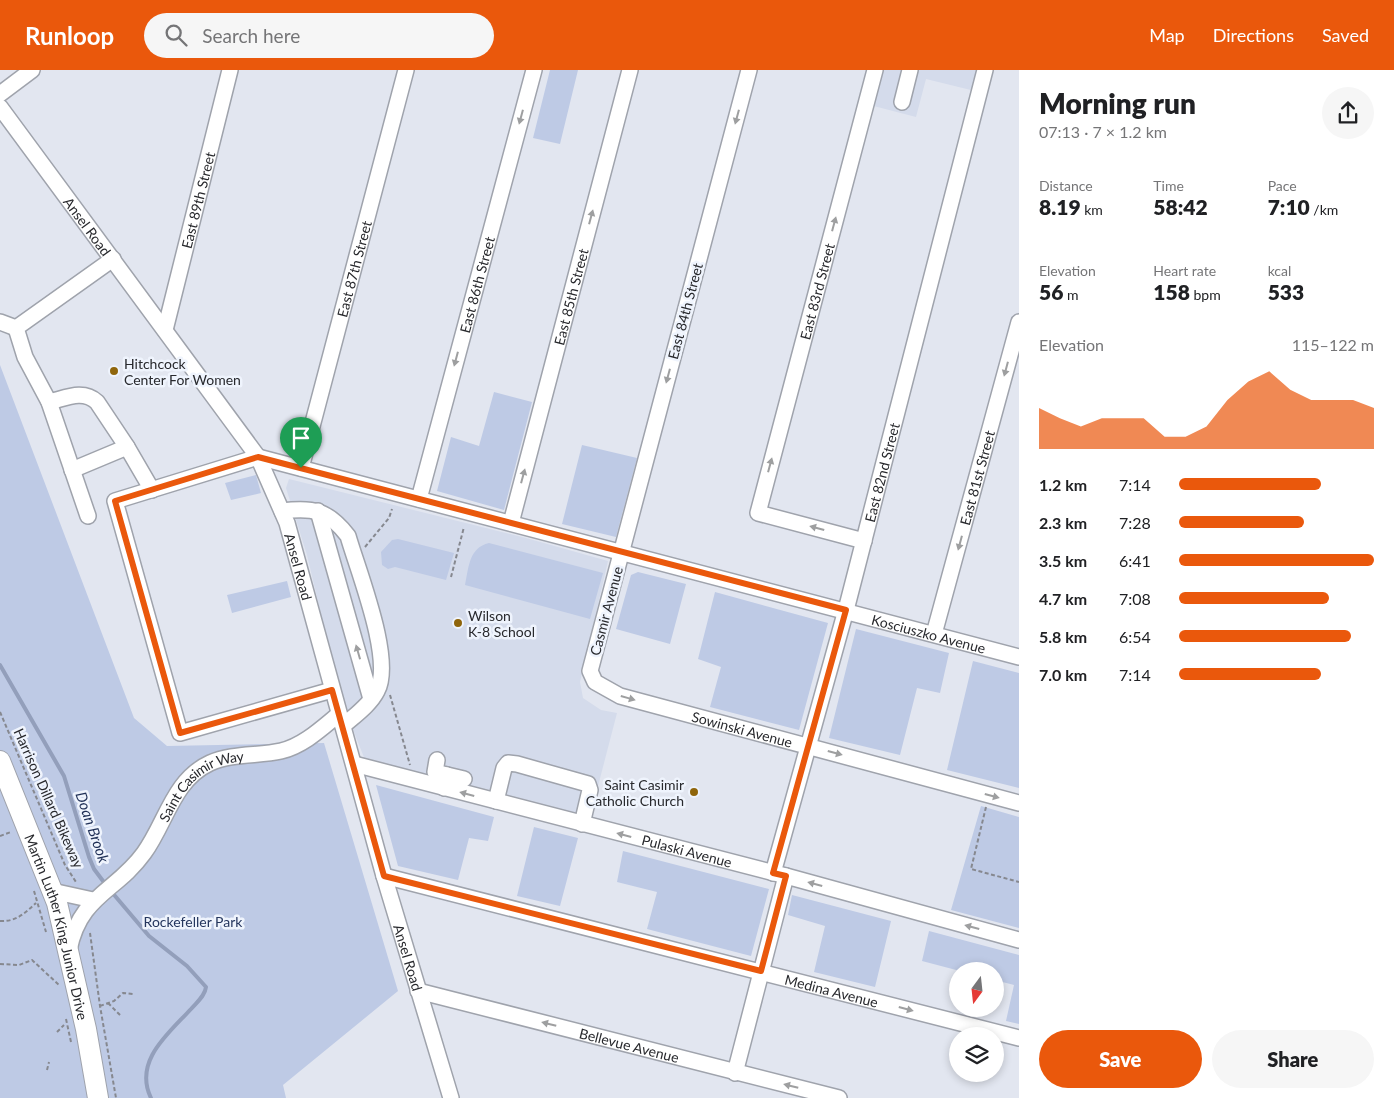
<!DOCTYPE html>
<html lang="en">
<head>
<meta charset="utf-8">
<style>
	body { margin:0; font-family:Lato,sans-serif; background:#f6f6f6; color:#202124; height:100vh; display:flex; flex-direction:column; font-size:19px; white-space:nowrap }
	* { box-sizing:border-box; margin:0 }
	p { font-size:16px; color:#757577 }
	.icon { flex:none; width:28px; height:28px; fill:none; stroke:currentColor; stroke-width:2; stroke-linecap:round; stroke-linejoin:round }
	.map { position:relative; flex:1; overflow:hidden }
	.side { display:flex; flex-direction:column; background:#fff; width:375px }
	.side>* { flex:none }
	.needle { width:32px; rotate:195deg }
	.controls { position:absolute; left:949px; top:892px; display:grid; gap:10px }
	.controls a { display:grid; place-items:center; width:55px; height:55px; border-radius:50%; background:#fff; box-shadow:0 2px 8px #0003; font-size:25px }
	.pin { position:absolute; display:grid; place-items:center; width:42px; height:42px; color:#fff; margin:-51px -21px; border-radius:50% 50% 50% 0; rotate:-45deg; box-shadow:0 0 5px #0007 }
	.pin .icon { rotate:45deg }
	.round { display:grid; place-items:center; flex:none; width:52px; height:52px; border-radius:26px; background:#f6f6f6 }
	.overview { display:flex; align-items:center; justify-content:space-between; height:85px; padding:0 20px }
	h1 { font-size:28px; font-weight:800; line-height:38px }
	.stats { display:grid; grid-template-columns:repeat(3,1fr); gap:8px; height:85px; padding:5px 20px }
	.stats div { display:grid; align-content:center }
	.stats b { font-size:21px; font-weight:800 }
	.stats small { font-size:14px; font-weight:400 }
	.stats p { font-size:14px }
	.chart { height:140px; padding:10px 20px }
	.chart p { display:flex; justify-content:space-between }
	.chart svg { width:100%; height:90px; margin-top:5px; fill:#ea580c; opacity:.7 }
	.action { display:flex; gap:10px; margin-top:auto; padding:10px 20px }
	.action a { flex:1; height:58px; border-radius:30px; background:#ea580c; color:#fff; font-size:20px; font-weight:800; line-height:58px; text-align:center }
	.action a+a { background:#f6f6f6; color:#202124 }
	ul { padding:0 20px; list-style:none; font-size:16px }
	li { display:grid; grid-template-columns:80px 60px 1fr; align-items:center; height:38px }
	li i { height:12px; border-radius:6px; background:#ea580c }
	header { display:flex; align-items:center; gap:30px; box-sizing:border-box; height:70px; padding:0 25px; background:#ea580c; color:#fff }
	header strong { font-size:24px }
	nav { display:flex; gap:28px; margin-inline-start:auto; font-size:18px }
	.search { width:350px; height:45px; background:#f6f6f6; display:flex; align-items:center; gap:12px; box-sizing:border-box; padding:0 18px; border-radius:28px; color:#757577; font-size:19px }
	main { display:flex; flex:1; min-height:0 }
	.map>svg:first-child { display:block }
	.built { fill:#d4dbeb }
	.green { fill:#becae5 }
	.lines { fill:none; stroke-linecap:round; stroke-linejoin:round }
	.stream { stroke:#939fbb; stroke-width:4 }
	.minor-casing { stroke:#9fa3ac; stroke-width:18 }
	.major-casing { stroke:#9fa3ac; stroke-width:22 }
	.path { stroke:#86888f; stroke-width:2; stroke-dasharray:4 2.5; stroke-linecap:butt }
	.minor { stroke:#fff; stroke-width:15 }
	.major { stroke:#fff; stroke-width:20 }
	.oneway { fill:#9e9fa0 }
	.route-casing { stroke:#fff; stroke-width:10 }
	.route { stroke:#ea580c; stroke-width:6 }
	.poi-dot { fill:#8f650b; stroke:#eff4fd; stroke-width:2 }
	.labels { text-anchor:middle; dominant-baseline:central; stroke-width:5; stroke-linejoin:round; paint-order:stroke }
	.street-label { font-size:14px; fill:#28292d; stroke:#eff4fd }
	.poi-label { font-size:14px; fill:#28292d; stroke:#eff4fd; text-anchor:start }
	.park-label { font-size:14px; fill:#25365e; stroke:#eff4fd }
	.water-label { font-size:15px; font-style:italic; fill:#1f2f56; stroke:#eff4fd }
</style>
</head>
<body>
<header>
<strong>Runloop</strong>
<div class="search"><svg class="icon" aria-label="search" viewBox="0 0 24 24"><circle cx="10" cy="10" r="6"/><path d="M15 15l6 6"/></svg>Search here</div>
<nav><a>Map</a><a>Directions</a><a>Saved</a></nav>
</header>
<main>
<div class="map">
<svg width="1019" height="1028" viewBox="0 0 1019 1028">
	<rect width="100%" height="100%" fill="#e2e6f0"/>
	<!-- built -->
	<path class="built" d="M875,0H985L979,22L926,9L916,47L866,34Z
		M289,409L526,468L608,491L580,612L583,628L601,640L617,643L590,747L365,690L341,629L307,485L286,418Z"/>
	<!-- green -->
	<path class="green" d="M550,0H578L560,74L533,68Z
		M0,295L134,648L167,676L324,673L398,921L283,1015L286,1028H0Z
		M494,322L532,332L504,440L437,421L451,367L479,376Z
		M582,375L637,388L616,467L562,454Z
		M256,405L261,423L231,430L225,413Z
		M398,469L454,483L446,510L395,497L388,499L382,495L381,482L392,470Z
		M489,473L603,503L590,549L465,515C469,496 469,478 489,473Z
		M638,502L686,514L670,574L616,559L631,505Z
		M287,511L291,527L232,543L227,525Z
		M715,522L828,553L799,660L710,637L721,597L698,589Z
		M856,559L949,583L940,623L917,618L900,685L829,668Z
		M973,591L1019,603V718L947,700Z
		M376,715L494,747L488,771L469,768L458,810L398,796Z
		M981,736L1019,747V858L951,840Z
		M534,757L578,768L560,836L517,826Z
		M623,781L769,819L751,886L647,859L657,822L617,812Z
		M792,825L891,851L875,917L814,902L825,856L788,845Z
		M929,861L1019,885V954L1006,951L1014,915L995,910V901H960L922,891Z"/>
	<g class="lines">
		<!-- stream -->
		<path class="stream" d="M0,595L64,706L89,787L94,799L106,815
			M110,820L149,866L187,896L206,917C205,926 197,932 191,939C169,963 133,991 151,1028"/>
		<!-- minor casing -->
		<g class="minor-casing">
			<g id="minor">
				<path id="s1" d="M749,0L590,601L595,612L620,626L1019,733"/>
				<path d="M0,24L32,0"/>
				<path d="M902,32L910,0"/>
				<path id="s2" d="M0,37L258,387L287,453L384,806L451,1028"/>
				<path d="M0,252L16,258"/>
				<path id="s3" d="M165,260L230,0"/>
				<path d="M49,332C66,328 83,319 97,332L127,377L72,400"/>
				<path d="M127,377L152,420"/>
				<path id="s4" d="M301,398L406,0"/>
				<path id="s5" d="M419,429L534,0"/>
				<path d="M282,441C313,437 328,440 348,466C358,501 394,590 377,621C370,635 354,646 343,656"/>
				<path d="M318,441L371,629"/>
				<path d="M88,446L49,332L25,287L16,258L113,189"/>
				<path id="s6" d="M511,453L630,0"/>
				<path id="s7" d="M864,471L758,443L875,0"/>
				<path id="s8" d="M934,564L1019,252"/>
				<path id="s9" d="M332,620L180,663L115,431L258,387L1019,587"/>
				<path d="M437,690L435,702L447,705L444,718"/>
				<path id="s10" d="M354,694L786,806L1019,870"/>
				<path d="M447,705L464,709"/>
				<path d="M496,731L504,698L508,693L517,694L588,714L590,720L582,754"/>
				<path id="s11" d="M773,803L846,540L985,0"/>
				<path id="s12" d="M384,806L1019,968"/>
				<path d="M52,821L93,830"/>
				<path id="s13" d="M69,880C80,825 116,822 144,783C166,753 173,710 210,693C232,683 259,686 281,681C303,676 322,658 339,644"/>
				<path id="s14" d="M418,921L839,1028"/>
				<path d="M735,1003L786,806"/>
			</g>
		</g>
		<!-- major casing -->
		<g class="major-casing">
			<g id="major">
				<path id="s15" d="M0,691L57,833L86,959L98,1028"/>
			</g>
		</g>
		<!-- path -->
		<path class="path" d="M365,477L389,448L392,439
			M451,507L464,457
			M390,625L410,695
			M0,642L65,795L76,812
			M986,737L971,799L1019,812
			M0,766L11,762
			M34,821L46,862
			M0,851C16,852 25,843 36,833
			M90,863L100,936L116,1028
			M0,894L19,895L32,890L59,915
			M108,933L121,946
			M100,936L114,931L123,923L133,924
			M66,949L71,972
			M57,962L64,955
			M47,1000L49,992"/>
		<!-- minor -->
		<use href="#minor" class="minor"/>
		<!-- major -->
		<use href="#major" class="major"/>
	</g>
	<!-- one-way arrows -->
	<defs><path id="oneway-solid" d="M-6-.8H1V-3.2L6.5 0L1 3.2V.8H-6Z" transform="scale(1.25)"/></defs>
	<g class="oneway">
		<use href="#oneway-solid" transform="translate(521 47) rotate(105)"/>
		<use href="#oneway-solid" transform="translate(737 47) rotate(105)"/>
		<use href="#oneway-solid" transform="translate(591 147) rotate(-75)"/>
		<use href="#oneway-solid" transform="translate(834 154) rotate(-75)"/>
		<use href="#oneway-solid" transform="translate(456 289) rotate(105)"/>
		<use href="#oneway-solid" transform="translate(1006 299) rotate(105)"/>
		<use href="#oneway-solid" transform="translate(668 306) rotate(105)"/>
		<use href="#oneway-solid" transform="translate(770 395) rotate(-75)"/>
		<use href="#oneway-solid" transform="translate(523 406) rotate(-75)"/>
		<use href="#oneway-solid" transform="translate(817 458) rotate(-165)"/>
		<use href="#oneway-solid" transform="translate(960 473) rotate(105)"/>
		<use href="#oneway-solid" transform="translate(358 582) rotate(-106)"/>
		<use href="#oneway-solid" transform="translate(628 628) rotate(16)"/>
		<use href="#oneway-solid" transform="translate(835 683) rotate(15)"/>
		<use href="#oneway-solid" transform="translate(467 724) rotate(-165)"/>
		<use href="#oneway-solid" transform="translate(992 726) rotate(15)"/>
		<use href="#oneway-solid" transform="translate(624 765) rotate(-165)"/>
		<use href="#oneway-solid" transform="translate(815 814) rotate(-165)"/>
		<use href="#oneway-solid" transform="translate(972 857) rotate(-165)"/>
		<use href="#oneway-solid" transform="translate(906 939) rotate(15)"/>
		<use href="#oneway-solid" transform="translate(549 954) rotate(-166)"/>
		<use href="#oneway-solid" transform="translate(791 1016) rotate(-166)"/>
	</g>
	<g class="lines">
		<!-- route casing -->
		<g class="route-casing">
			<path id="route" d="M258,387L846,540L773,803L786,806L761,901L384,806L332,620L180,663L115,431Z"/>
		</g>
		<!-- route -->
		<use href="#route" class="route"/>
	</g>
	<!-- markers -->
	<g class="poi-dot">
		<circle cx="114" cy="301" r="5"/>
		<circle cx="458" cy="553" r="5"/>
		<circle cx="694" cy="722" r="5"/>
	</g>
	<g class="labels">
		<!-- street labels -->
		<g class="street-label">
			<text stroke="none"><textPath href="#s3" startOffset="134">East 89th Street</textPath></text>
			<text stroke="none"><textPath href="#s2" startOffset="148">Ansel Road</textPath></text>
			<text stroke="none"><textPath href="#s4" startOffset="206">East 87th Street</textPath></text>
			<text stroke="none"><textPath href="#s5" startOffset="222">East 86th Street</textPath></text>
			<text stroke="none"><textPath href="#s7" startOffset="339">East 83rd Street</textPath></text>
			<text stroke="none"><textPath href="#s6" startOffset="234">East 85th Street</textPath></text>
			<text transform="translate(685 241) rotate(-75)">East 84th Street</text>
			<text stroke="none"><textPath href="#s11" startOffset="415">East 82nd Street</textPath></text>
			<text stroke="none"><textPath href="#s8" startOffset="162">East 81st Street</textPath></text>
			<text stroke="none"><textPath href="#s2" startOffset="552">Ansel Road</textPath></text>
			<text transform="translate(606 541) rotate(-75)">Casmir Avenue</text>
			<text stroke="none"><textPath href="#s9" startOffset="1242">Kosciuszko Avenue</textPath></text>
			<text stroke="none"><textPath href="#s1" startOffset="789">Sowinski Avenue</textPath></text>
			<text stroke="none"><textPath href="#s13" startOffset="218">Saint Casimir Way</textPath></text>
			<text transform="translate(49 728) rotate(66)">Harrison Dillard Bikeway</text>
			<text stroke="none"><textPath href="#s10" startOffset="344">Pulaski Avenue</textPath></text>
			<text stroke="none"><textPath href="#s15" startOffset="176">Martin Luther King Junior Drive</textPath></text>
			<text stroke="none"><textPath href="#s2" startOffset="958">Ansel Road</textPath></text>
			<text stroke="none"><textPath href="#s12" startOffset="462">Medina Avenue</textPath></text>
			<text stroke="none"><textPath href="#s14" startOffset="218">Bellevue Avenue</textPath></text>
		</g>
		<!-- poi labels -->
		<g class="poi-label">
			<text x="124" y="293">Hitchcock<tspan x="124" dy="16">Center For Women</tspan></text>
			<text x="468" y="545">Wilson<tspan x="468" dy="16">K-8 School</tspan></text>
			<text x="684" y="714" text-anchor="end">Saint Casimir<tspan x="684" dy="16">Catholic Church</tspan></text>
		</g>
		<!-- park labels -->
		<g class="park-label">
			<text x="193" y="851">Rockefeller Park</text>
		</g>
		<!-- water labels -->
		<g class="water-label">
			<text transform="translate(93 757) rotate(71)">Doan Brook</text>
		</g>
	</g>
</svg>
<div class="controls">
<a><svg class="needle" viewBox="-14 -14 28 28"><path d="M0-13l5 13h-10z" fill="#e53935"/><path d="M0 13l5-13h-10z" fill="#757577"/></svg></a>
<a><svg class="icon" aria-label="layers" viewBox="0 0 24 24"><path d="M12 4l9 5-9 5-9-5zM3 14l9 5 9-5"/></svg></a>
</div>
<div class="pin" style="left:301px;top:398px;background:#1e9e55"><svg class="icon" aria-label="arrive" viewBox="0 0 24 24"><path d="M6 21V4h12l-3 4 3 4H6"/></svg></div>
</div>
<section class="side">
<div class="overview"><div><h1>Morning run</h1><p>07:13 · 7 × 1.2 km</p></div><a class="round"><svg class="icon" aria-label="share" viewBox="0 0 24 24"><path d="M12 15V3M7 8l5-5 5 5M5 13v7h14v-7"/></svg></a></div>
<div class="stats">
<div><p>Distance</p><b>8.19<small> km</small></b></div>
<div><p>Time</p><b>58:42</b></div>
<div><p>Pace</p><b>7:10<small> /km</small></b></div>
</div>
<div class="stats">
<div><p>Elevation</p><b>56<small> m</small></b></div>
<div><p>Heart rate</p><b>158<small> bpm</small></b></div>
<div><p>kcal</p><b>533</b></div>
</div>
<div class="chart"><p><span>Elevation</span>115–122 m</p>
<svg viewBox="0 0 160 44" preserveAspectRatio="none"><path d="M0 44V24L10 29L20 33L30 29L40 29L50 29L60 38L70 38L80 33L90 20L100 11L110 6L120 15L130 20L140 20L150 20L160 24V44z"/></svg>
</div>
<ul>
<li><b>1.2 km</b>7:14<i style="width:73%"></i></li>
<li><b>2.3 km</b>7:28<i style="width:64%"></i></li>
<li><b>3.5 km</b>6:41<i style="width:100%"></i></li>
<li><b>4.7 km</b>7:08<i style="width:77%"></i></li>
<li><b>5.8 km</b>6:54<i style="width:88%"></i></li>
<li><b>7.0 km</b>7:14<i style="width:73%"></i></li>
</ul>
<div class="action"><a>Save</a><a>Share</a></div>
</section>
</main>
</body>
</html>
